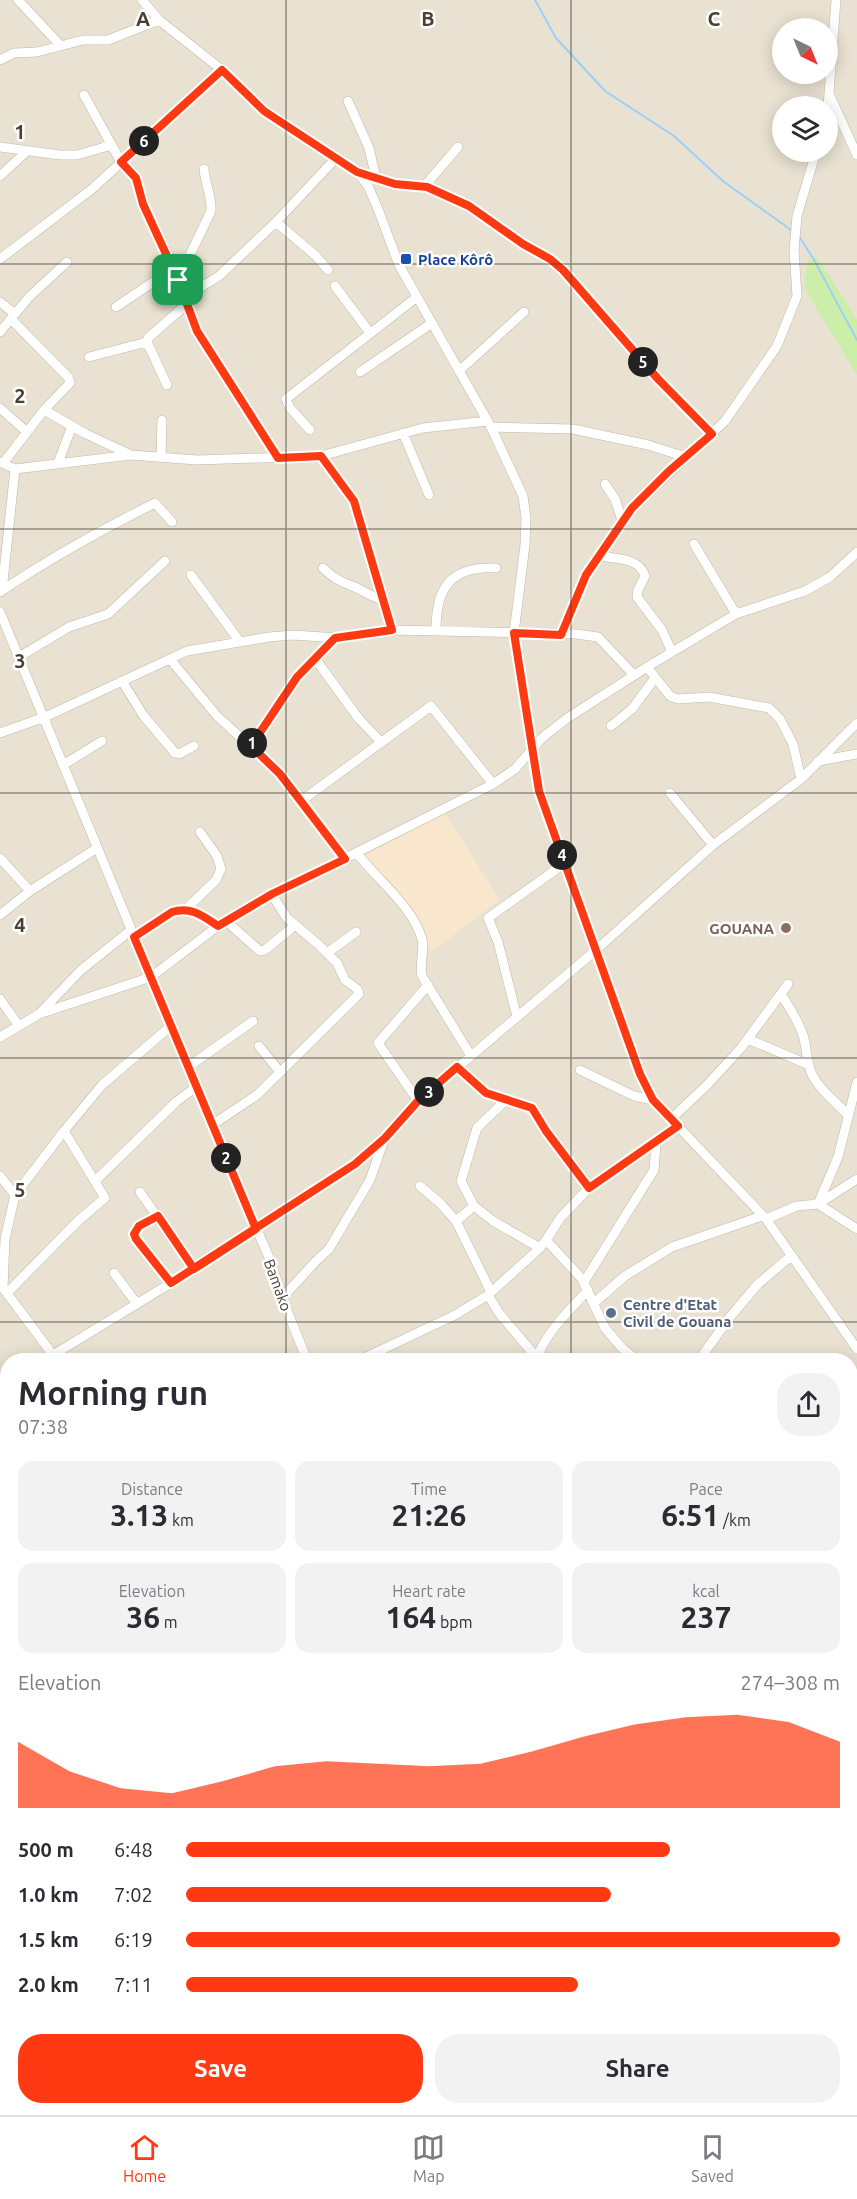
<!DOCTYPE html>
<html lang="en">
<head>
<meta charset="utf-8">
<style>
	body { margin:0; font-family:Ubuntu,sans-serif; background:#f2f2f3; color:#2b2b33; height:100vh; display:flex; flex-direction:column; font-size:22px; white-space:nowrap }
	* { box-sizing:border-box; margin:0 }
	p { font-size:20px; color:#7c7c81 }
	.icon { flex:none; width:33px; height:33px; fill:none; stroke:currentColor; stroke-width:2; stroke-linecap:round; stroke-linejoin:round }
	.map { position:relative; flex:1; overflow:hidden }
	.sheet { position:absolute; left:0px; top:1353px; width:858px; height:762px; display:flex; flex-direction:column; background:#fff; border-radius:24px 24px 0 0; box-shadow:0 3px 15px #0003 }
	.sheet>* { flex:none }
	.needle { width:39px; rotate:137deg }
	.controls { position:absolute; left:772px; top:18px; display:grid; gap:12px }
	.controls a { display:grid; place-items:center; width:66px; height:66px; border-radius:50%; background:#fff; box-shadow:0 3px 15px #0003; font-size:30px }
	.pin { position:absolute; display:grid; place-items:center; width:51px; height:51px; color:#fff; margin:-26px; border-radius:12px; box-shadow:0 3px 9px #0006 }
	.km { position:absolute; width:30px; height:30px; margin:-15px; border-radius:50%; background:#222; color:#fff; font-size:16px; line-height:30px; text-align:center }
	.round { display:grid; place-items:center; flex:none; width:63px; height:63px; border-radius:24px; background:#f2f2f3 }
	.overview { display:flex; align-items:center; justify-content:space-between; height:102px; padding:0 18px }
	h1 { font-size:33px; font-weight:700; line-height:45px }
	.figures { display:grid; grid-template-columns:repeat(3,1fr); gap:9px; height:102px; padding:6px 18px }
	.figures div { display:grid; align-content:center; border-radius:15px; background:#f2f2f3; text-align:center }
	.figures b { font-size:30px; font-weight:700 }
	.figures small { font-size:16px; font-weight:400 }
	.figures p { font-size:16px }
	.chart { height:168px; padding:12px 18px }
	.chart p { display:flex; justify-content:space-between }
	.chart svg { width:100%; height:108px; margin-top:6px; fill:#ff3911; opacity:.7 }
	.primary-button { display:flex; gap:12px; margin-top:auto; padding:12px 18px }
	.primary-button a { flex:1; height:69px; border-radius:24px; background:#ff3911; color:#fff; font-size:24px; font-weight:700; line-height:69px; text-align:center }
	.primary-button a+a { background:#f2f2f3; color:#2b2b33 }
	ul { padding:0 18px; list-style:none; font-size:20px }
	li { display:grid; grid-template-columns:96px 72px 1fr; align-items:center; height:45px }
	li i { height:15px; border-radius:8px; background:#ff3911 }
	.tabs { display:flex; justify-content:space-around; align-items:center; height:84px; border-top:2px solid #e1e1e2; background:#fff; font-size:16px; color:#7c7c81 }
	.tabs a { display:grid; justify-items:center; gap:3px }
	.tabs .on { color:#ff3911 }
	.map>svg:first-child { display:block }
	.residential { fill:#e9e2d2; fill-rule:evenodd }
	.commercial { fill:#f9e7cd }
	.green { fill:#cdeea9 }
	.lines { fill:none; stroke-linecap:round; stroke-linejoin:round }
	.stream { stroke:#9ad0f9; stroke-width:2 }
	.minor-casing { stroke:#c1b8a6; stroke-width:10 }
	.minor { stroke:#fff; stroke-width:9 }
	.route-casing { stroke:#fff; stroke-width:12 }
	.route { stroke:#ff3911; stroke-width:8 }
	.grid { fill:none; stroke:#484034; stroke-width:1.5; stroke-opacity:0.55 }
	.transit-dot { fill:#1a4fb4; stroke:#fff; stroke-width:2 }
	.education-dot { fill:#8d6e63; stroke:#fff; stroke-width:2 }
	.service-dot { fill:#5c6f8a; stroke:#fff; stroke-width:2 }
	.labels { text-anchor:middle; dominant-baseline:central; stroke-width:5; stroke-linejoin:round; paint-order:stroke }
	.transit-label { font-size:15px; font-weight:bold; fill:#164399; stroke:#fff; text-anchor:start }
	.education-label { font-size:15px; font-weight:bold; fill:#785e54; stroke:#fff; text-anchor:end }
	.street-label { font-size:15px; fill:#484034; stroke:#fff }
	.service-label { font-size:15px; font-weight:bold; fill:#4e5e75; stroke:#fff; text-anchor:start }
	.grid-label { font-size:20px; text-anchor:middle; font-weight:bold; fill:#484034; stroke:#fff; stroke-width:5; stroke-linejoin:round; paint-order:stroke }
</style>
</head>
<body>
<div class="map">
<svg width="857" height="2115" viewBox="0 0 857 2115">
	<rect width="100%" height="100%" fill="#f4f0e5"/>
	<!-- residential -->
	<path class="residential" d="M0,0H857V2115H0ZM783,28H828V74H783ZM783,106H828V152H783ZM8,1360H850V2108H8Z"/>
	<!-- commercial -->
	<path class="commercial" d="M445,813L500,900L431,952L362,857Z"/>
	<!-- green -->
	<path class="green" d="M817,257L857,319V375L812,301L804,285L808,260Z"/>
	<g class="lines">
		<!-- stream -->
		<path class="stream" d="M535,0L556,38L605,91L674,136L724,182L794,232
			M798,235L813,258L857,340"/>
		<!-- minor casing -->
		<g class="minor-casing">
			<path id="minor" d="M18,0L61,46
				M142,0L159,20L222,70L264,110L357,172L395,184L427,187
				M0,60L14,53L37,52L83,40H108L159,20
				M829,94L857,155
				M84,95L121,162L136,178L143,204L174,268L197,331L278,458
				M348,101L369,148L376,178
				M828,106L836,0
				M0,147L60,155H77L112,145
				M458,147L428,182L427,187L469,206L523,244L550,259L563,270L658,379L713,434
				M357,172L368,186L378,209L399,265L491,427L523,496L526,518L525,545L514,633L539,791L640,1074L653,1100L766,1219L857,1349
				M0,176L26,152
				M276,222L316,256L328,270
				M0,259L92,189L222,70
				M178,280L211,211C212,196 205,184 204,169
				M335,286L370,333
				M185,297L219,276L276,222L336,158
				M0,302L15,314
				M116,307L174,268
				M0,332L29,297L67,262
				M89,357L147,342
				M459,371L524,312
				M360,372L432,323
				M167,385L147,342L148,338L187,304
				M0,408L27,432
				M44,410L86,434L129,454
				M491,427L573,429L648,445L686,457
				M310,430L290,408L286,399L417,297
				M403,433L429,495
				M321,456L354,501L392,630
				M161,457L162,420
				M0,462L15,469L131,455L197,460L321,456L423,428L488,421
				M4,462L44,410L70,383L68,377L11,319
				M58,463L72,426
				M605,484L615,499L623,523
				M694,544L736,614
				M600,556C616,559 639,557 645,576L638,590L637,597L662,630L672,652
				M323,568C335,579 338,580 352,586C363,590 371,597 383,600
				M191,575L240,642
				M2,591L15,469
				M0,592C50,558 101,530 155,503L172,522
				M0,612L212,1125L271,1262L282,1298L307,1360
				M436,630C436,587 451,566 496,568
				M561,635L586,575L632,508L725,421L777,346L797,296L794,250L797,216L816,152
				M19,657L69,627L108,614L165,561
				M314,657L359,719L381,742
				M170,659L217,716L281,774L345,859
				M647,667L670,696L678,699L709,697L769,708L780,719L793,744L801,779
				M122,681L143,715L175,753L179,754L194,746
				M611,726L632,709L655,678
				M0,733L45,717L187,651L269,637L293,635L338,638L392,630L576,634L598,637L634,675
				M251,746L297,677L335,638
				M818,761L857,754
				M63,765L102,741
				M670,793L713,845
				M301,801L431,706L493,784
				M357,853C378,881 412,905 422,939C425,952 419,963 422,976L471,1056
				M0,858L30,891
				M185,910L216,880L221,869L217,856L200,832
				M0,915L30,891L97,848
				M226,921L260,951L265,950L294,926
				M134,937L172,912C191,906 203,916 218,926
				M327,953L356,932
				M781,994C789,1007 798,1020 803,1035C807,1047 806,1060 811,1072C818,1089 836,1102 848,1115
				M0,999L19,1026
				M40,1013L81,970L131,930
				M517,1017L498,942L488,918L565,863
				M172,1025L102,1085L64,1131L15,1195L5,1239L3,1288L53,1355L194,1269L355,1164L385,1138L418,1101L596,950L713,845L801,779L857,723
				M0,1037L39,1014L151,977L218,926L272,895L493,784L515,769L542,738L566,719L647,667L736,614L805,591L830,577L857,552
				M748,1039L809,1065
				M259,1046L280,1072
				M188,1067L253,1021
				M457,1067L486,1093L532,1108L546,1131L589,1188
				M580,1070L634,1096L653,1100
				M506,1100L477,1128L461,1181L474,1206L493,1221L540,1248
				M418,1101L378,1043L428,985
				M671,1119L707,1085L741,1048L788,984
				M212,1125L257,1095L359,994L357,989L345,980L337,963L319,945L287,918L272,895
				M0,1176L15,1195
				M95,1181L177,1101L196,1087
				M420,1186L440,1203L456,1221L491,1292
				M140,1192L194,1269
				M818,1204L838,1157L857,1082
				M818,1204L857,1229
				M158,1216L139,1226L134,1234L136,1239L171,1283
				M766,1219L797,1206L818,1204L857,1179
				M456,1221L474,1206
				M546,1240L561,1217L589,1188L678,1127
				M114,1273L137,1304
				M584,1282L654,1170L656,1142
				M7,1293L79,1220L105,1198L64,1131
				M488,1295L499,1313L537,1358
				M282,1298L316,1261L329,1249L370,1180L384,1140
				M594,1303L625,1276L672,1247L762,1216
				M360,1360L455,1315L488,1295L540,1248L546,1240L582,1279L605,1328L622,1348L637,1360
				M536,1360C546,1332 568,1312 588,1290
				M699,1360L730,1317L758,1284L791,1256
				M0,1383L8,1379
				M0,1399L8,1406
				M850,1454L857,1453
				M0,1474L8,1471
				M0,1518L8,1531
				M850,1649L857,1660
				M850,1704L857,1698
				M0,1706L8,1693
				M850,1810L857,1804
				M0,1835L8,1829
				M850,1903L857,1897
				M0,1905L8,1900
				M850,1964L857,1959
				M0,1965L8,1979
				M850,1973L857,1981
				M850,2026L857,2019
				M144,2108L153,2115
				M625,2108L635,2115
				M726,2108L766,2111L777,2115
				M374,2115L375,2108
				M671,2115L679,2108
				M856,2115L857,2113"/>
		</g>
		<!-- minor -->
		<use href="#minor" class="minor"/>
	</g>
	<g class="lines">
		<!-- route casing -->
		<g class="route-casing">
			<path id="route" d="M178,280L197,331L278,458L321,456L354,501L392,630L335,638L297,677L251,746L280,774L345,859L272,894L218,926C203,916 191,906 172,912L134,937L256,1229L194,1269L158,1216L139,1226L134,1234L136,1239L171,1283L355,1164L385,1138L418,1101L457,1067L486,1093L532,1108L546,1131L589,1188L678,1126L653,1100L640,1074L539,791L514,633L561,635L586,575L632,508L669,471L712,434L658,379L563,270L550,259L523,244L469,206L427,187L395,184L357,172L264,111L222,70L121,162L136,178L143,204L178,280"/>
		</g>
		<!-- route -->
		<use href="#route" class="route"/>
	</g>
	<!-- grid -->
	<path class="grid" d="M286,0V1360M571,0V1360M0,264H857M0,529H857M0,793H857M0,1058H857M0,1322H857M0,1586H8M850,1586H857M0,1851H8M850,1851H857M286,2108V2115M571,2108V2115"/>
	<!-- markers -->
	<rect class="transit-dot" x="400" y="253" width="12" height="12" rx="3"/>
	<circle class="education-dot" cx="786" cy="928" r="6"/>
	<circle class="service-dot" cx="611" cy="1313" r="6"/>
	<g class="labels">
		<!-- transit labels -->
		<g class="transit-label">
			<text x="418" y="259">Place Kôrô</text>
		</g>
		<!-- education labels -->
		<g class="education-label">
			<text x="774" y="928">GOUANA</text>
		</g>
		<!-- street labels -->
		<g class="street-label">
			<text transform="translate(278 1285) rotate(70)">Bamako</text>
		</g>
		<!-- service labels -->
		<g class="service-label">
			<text x="623" y="1304">Centre d'Etat<tspan x="623" dy="17">Civil de Gouana</tspan></text>
		</g>
	</g>
	<g class="grid-label">
		<text x="143" y="26">A</text>
		<text x="428" y="26">B</text>
		<text x="714" y="26">C</text>
		<text x="20" y="139">1</text>
		<text x="20" y="403">2</text>
		<text x="20" y="668">3</text>
		<text x="20" y="932">4</text>
		<text x="20" y="1197">5</text>
	</g>
</svg>
<div class="controls">
<a><svg class="needle" viewBox="-14 -14 28 28"><path d="M0-13l5 13h-10z" fill="#e53935"/><path d="M0 13l5-13h-10z" fill="#7c7c81"/></svg></a>
<a><svg class="icon" aria-label="layers" viewBox="0 0 24 24"><path d="M12 4l9 5-9 5-9-5zM3 14l9 5 9-5"/></svg></a>
</div>
<div class="pin" style="left:178px;top:280px;background:#1e9e55"><svg class="icon" aria-label="arrive" viewBox="0 0 24 24"><path d="M6 21V4h12l-3 4 3 4H6"/></svg></div>
<b class="km" style="left:252px;top:743px">1</b>
<b class="km" style="left:226px;top:1158px">2</b>
<b class="km" style="left:429px;top:1092px">3</b>
<b class="km" style="left:562px;top:855px">4</b>
<b class="km" style="left:643px;top:362px">5</b>
<b class="km" style="left:144px;top:141px">6</b>
<section class="sheet">
<div class="overview"><div><h1>Morning run</h1><p>07:38</p></div><a class="round"><svg class="icon" aria-label="share" viewBox="0 0 24 24"><path d="M12 15V3M7 8l5-5 5 5M5 13v7h14v-7"/></svg></a></div>
<div class="figures">
<div><p>Distance</p><b>3.13<small> km</small></b></div>
<div><p>Time</p><b>21:26</b></div>
<div><p>Pace</p><b>6:51<small> /km</small></b></div>
</div>
<div class="figures">
<div><p>Elevation</p><b>36<small> m</small></b></div>
<div><p>Heart rate</p><b>164<small> bpm</small></b></div>
<div><p>kcal</p><b>237</b></div>
</div>
<div class="chart"><p><span>Elevation</span>274–308 m</p>
<svg viewBox="0 0 160 44" preserveAspectRatio="none"><path d="M0 44V17L10 29L20 36L30 38L40 33L50 27L60 25L70 26L80 27L90 26L100 21L110 15L120 10L130 7L140 6L150 9L160 17V44z"/></svg>
</div>
<ul>
<li><b>500 m</b>6:48<i style="width:74%"></i></li>
<li><b>1.0 km</b>7:02<i style="width:65%"></i></li>
<li><b>1.5 km</b>6:19<i style="width:100%"></i></li>
<li><b>2.0 km</b>7:11<i style="width:60%"></i></li>
</ul>
<div class="primary-button"><a>Save</a><a>Share</a></div>
</section>
</div>
<nav class="tabs">
<a class="on"><svg class="icon" aria-label="home" viewBox="0 0 24 24"><path d="M3 11l9-7 9 7M6 9v11h12V9"/></svg>Home</a>
<a><svg class="icon" aria-label="map" viewBox="0 0 24 24"><path d="M3 6l6-2 6 2 6-2v14l-6 2-6-2-6 2zM9 4v14M15 6v14"/></svg>Map</a>
<a><svg class="icon" aria-label="saved" viewBox="0 0 24 24"><path d="M7 4h10v16l-5-4-5 4z"/></svg>Saved</a>
</nav>
</body>
</html>
